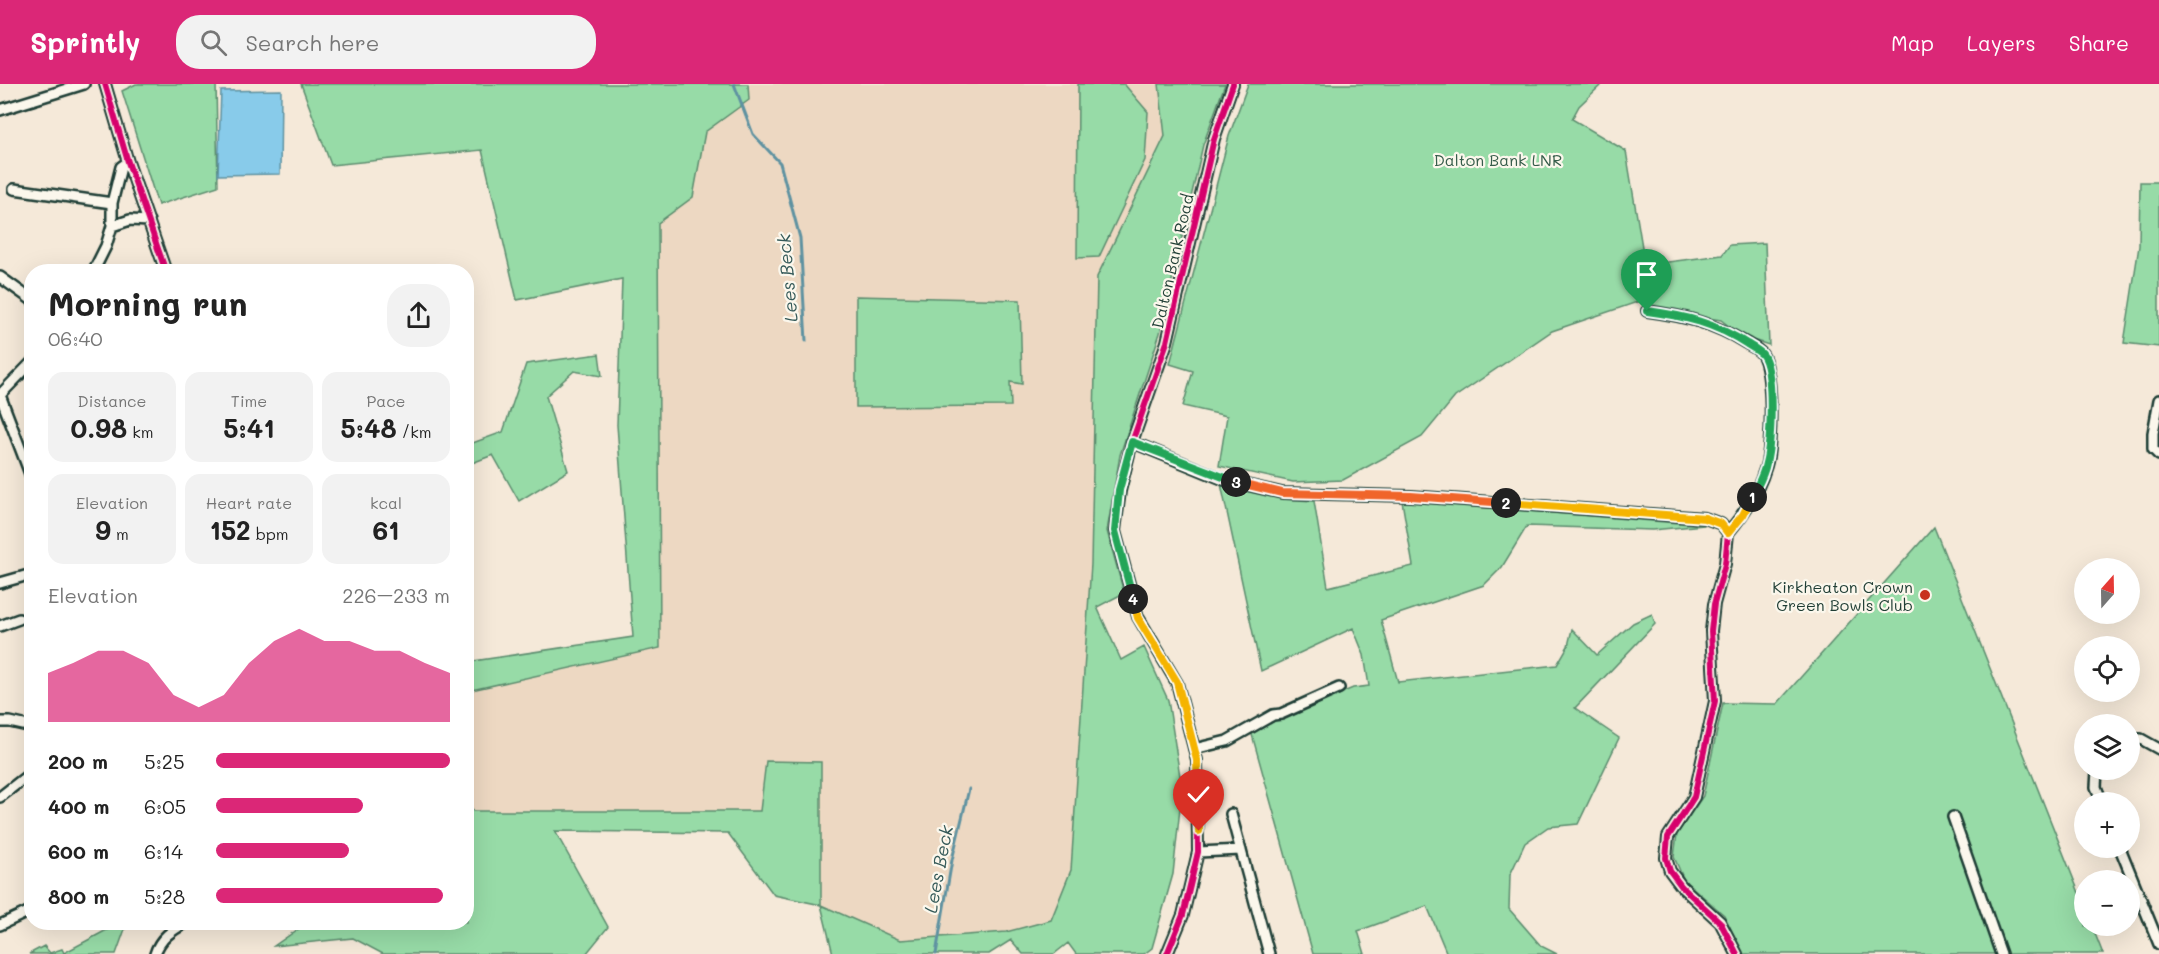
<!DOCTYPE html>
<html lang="en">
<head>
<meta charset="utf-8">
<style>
	body { margin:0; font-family:Mali,sans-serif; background:#f2f2f2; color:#222; height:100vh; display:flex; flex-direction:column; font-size:22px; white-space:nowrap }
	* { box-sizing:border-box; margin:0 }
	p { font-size:20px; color:#767676 }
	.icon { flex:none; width:33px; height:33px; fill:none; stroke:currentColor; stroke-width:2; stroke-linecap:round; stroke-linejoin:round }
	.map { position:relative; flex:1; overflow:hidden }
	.panel { position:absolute; left:24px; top:180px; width:450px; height:666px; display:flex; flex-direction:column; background:#fff; border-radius:24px; box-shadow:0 6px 24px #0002 }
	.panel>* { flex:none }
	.needle { width:39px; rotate:20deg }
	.controls { position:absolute; left:2074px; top:474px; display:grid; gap:12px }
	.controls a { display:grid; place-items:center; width:66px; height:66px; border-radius:50%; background:#fff; box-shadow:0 6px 24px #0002; font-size:30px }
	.pin { position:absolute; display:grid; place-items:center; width:51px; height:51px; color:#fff; margin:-62px -26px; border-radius:50% 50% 50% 0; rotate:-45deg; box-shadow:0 0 6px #0007 }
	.pin .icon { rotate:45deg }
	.km { position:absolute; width:30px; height:30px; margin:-15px; border-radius:50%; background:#222; color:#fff; font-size:16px; line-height:30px; text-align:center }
	.round { display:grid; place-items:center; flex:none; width:63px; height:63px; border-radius:24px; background:#f2f2f2 }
	.head { display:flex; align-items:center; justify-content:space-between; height:102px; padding:0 24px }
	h1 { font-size:33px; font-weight:700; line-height:45px }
	.metrics { display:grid; grid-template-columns:repeat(3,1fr); gap:9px; height:102px; padding:6px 24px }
	.metrics div { display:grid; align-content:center; border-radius:15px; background:#f2f2f2; text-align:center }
	.metrics b { font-size:26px; font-weight:700 }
	.metrics small { font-size:16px; font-weight:400 }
	.metrics p { font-size:16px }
	.chart { height:168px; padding:12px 24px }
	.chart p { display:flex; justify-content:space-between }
	.chart svg { width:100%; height:108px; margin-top:6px; fill:#db2777; opacity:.7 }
	ul { padding:0 24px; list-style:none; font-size:20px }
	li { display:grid; grid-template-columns:96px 72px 1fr; align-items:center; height:45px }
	li i { height:15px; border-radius:8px; background:#db2777 }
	header { display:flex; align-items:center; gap:36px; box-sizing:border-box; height:84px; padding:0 30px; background:#db2777; color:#fff }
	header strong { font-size:28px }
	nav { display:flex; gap:33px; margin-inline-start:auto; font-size:21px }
	.search { width:420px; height:54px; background:#f2f2f2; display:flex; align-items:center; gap:15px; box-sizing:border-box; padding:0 21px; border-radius:24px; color:#767676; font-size:22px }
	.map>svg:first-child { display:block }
	.built { fill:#edd8c2 }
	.green { fill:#97dba7; stroke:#5b8c6e; stroke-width:1.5 }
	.water { fill:#88cbea; stroke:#5e92a1; stroke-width:1.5 }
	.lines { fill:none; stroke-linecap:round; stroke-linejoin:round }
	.stream { stroke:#5e92a1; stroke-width:3 }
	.minor-casing { stroke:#1f3d34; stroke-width:14 }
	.minor { stroke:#fbf7ec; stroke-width:9 }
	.cycleway-casing { stroke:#fbf7ec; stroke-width:10 }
	.cycleway { stroke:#d6006c; stroke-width:6 }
	.split-1-casing { stroke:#fff; stroke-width:12 }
	.split-2-casing { stroke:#fff; stroke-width:12 }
	.split-3-casing { stroke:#fff; stroke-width:12 }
	.split-4-casing { stroke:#fff; stroke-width:12 }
	.split-5-casing { stroke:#fff; stroke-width:12 }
	.split-1 { stroke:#22a559; stroke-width:8 }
	.split-2 { stroke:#f5b400; stroke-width:8 }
	.split-3 { stroke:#f0652b; stroke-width:8 }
	.split-4 { stroke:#22a559; stroke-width:8 }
	.split-5 { stroke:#f5b400; stroke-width:8 }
	.poi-dot { fill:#c8321e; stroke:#fbf7ec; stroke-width:2 }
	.labels { text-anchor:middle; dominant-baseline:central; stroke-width:4.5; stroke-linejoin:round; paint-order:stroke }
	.park-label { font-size:16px; fill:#375d4b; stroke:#fbf7ec }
	.street-label { font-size:16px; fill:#1f3d34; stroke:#fbf7ec }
	.poi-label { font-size:16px; fill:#1f3d34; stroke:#fbf7ec; text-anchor:end }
	.water-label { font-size:18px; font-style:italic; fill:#345958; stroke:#fbf7ec }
</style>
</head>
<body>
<header>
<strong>Sprintly</strong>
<div class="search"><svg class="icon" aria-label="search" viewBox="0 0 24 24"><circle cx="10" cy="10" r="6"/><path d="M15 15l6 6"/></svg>Search here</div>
<nav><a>Map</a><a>Layers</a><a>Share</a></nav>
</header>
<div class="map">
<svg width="2159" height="870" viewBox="0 0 2159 870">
	<rect width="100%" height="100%" fill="#f5e9d9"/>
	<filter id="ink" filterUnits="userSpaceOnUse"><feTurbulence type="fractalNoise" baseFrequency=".0167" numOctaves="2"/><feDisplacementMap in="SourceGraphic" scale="12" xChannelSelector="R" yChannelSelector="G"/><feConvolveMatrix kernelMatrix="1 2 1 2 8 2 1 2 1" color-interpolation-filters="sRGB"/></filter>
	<g filter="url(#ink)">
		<!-- built -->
		<path class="built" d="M748,0H1159L1165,52L1097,193L1091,480L1071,786L1051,837L1006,848L900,856L821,821V678L761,727H473L467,717V607L660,564L658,139L693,113L705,48L749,16Z"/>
		<!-- green -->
		<path class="green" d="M136,0H216L218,102L158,121L122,7Z
			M301,0H748L749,16L705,48L693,113L658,139L660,564L467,607V578L633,553L617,341L622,195L517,216L482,66L331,81Z
			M1078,0H1124L1148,28L1145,76L1099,173L1077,174Z
			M1159,0H1225L1203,61L1160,249L1120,371L1107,447L1124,509L1097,523L1121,576L1144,563L1168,616L1182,705L1173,790L1152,864L1144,870H1076L1068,859L1054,870H1023L1011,856L989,870H833L821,821L774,811L728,749L555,747L608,843L586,870H383L353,854L274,862L307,839L466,838L467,717L473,727H760L766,677L821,678V821L900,856L1006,848L1051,836L1071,786L1091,480L1097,193L1165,52Z
			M1248,0H1602L1579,22L1572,35L1626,67L1645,181L1722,171L1730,161L1765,159L1769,261L1743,253L1721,236L1652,225L1640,217L1552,247L1455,313L1422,353L1343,396L1293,398L1219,382L1227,332L1183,322L1193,287L1170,280L1229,52Z
			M2140,98H2159V263L2124,259L2139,162Z
			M856,212L1020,216L1022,300L1010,298L1011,322L856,323Z
			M599,270L602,292L574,287L546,312L568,387L519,417L493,371L467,381V361L503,348L526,280Z
			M1221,400L1282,415L1314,417L1328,503L1413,482L1402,417L1704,441L1652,446L1527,442L1502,483L1484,501L1381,536L1398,598L1557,581L1568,562L1572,545L1597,571L1633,539L1652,530L1655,540L1575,624L1619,654L1578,740L1548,743L1525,759L1510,791L1509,825L1541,862L1557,870H1447L1427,822L1358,847L1365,870H1313L1251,647L1353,604L1369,602L1364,571L1353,544L1261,587Z
			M1934,443L2085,824V842H2092L2103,870H1743L1724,831L1684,796L1674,773L1677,750L1703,712L1723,619L1777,620Z
			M118,840L125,845L116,870H29L44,862L50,869L62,865L64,869Z"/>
		<!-- water -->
		<path class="water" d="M281,6L280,90L218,91L221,7Z"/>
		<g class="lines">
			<!-- stream -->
			<path class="stream" d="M734,0L753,50L780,79L800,154L806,257
				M936,870L952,776L969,705"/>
			<!-- minor casing -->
			<g class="minor-casing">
				<path id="minor" d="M105,0L128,78L166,188
					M0,26L84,0
					M14,105L112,119
					M112,142L130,136L149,137
					M93,188L106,162L112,142V119L121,83L128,78
					M0,193L32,216
					M1647,227C1684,232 1714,239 1746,259C1751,262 1758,265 1761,269C1774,283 1772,363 1766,382C1759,406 1744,430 1728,449
					M0,311L32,395
					M0,311L32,278
					M2159,316L2153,349V365L2159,371
					M1132,358L1225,396L1282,409L1411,412L1705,434L1721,440L1728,449L1725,480L1714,520L1711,547L1715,617L1694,713L1668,753L1666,774L1670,787L1682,803L1720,838L1737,870
					M0,499L32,490
					M0,542L19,535
					M0,638H10L32,643
					M2130,655H2141L2159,665
					M1194,665L1227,657L1273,631L1281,630L1339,604
					M2097,686L2096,703L2102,718
					M0,713L32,688
					M1231,730L1269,870
					M1953,733L2001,870
					M2120,764L2159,860
					M1198,768L1241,766
					M0,841L32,826
					M155,870C160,854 172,846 187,838
					M1167,870L1183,831L1198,768L1197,676L1177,599L1138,533L1115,447L1120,407L1132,358L1167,258L1214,55L1233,0"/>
			</g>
			<!-- minor -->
			<use href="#minor" class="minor"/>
			<!-- cycleway casing -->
			<g class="cycleway-casing">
				<path id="cycleway" d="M105,0L128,78L166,188
					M1132,358L1225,396L1282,409L1411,412L1705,434L1721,440L1728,449L1725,480L1714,520L1711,547L1715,617L1694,713L1668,753L1666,774L1670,787L1682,803L1720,838L1737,870
					M1167,870L1183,831L1198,768L1197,676L1177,599L1138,533L1115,447L1120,407L1132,358L1167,258L1214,55L1233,0"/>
			</g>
			<!-- cycleway -->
			<use href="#cycleway" class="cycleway"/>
		</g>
	</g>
	<g class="lines" filter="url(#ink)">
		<!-- split-1 casing -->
		<g class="split-1-casing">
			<path id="split-1" d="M1647,227C1685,232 1715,239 1747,260C1752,263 1758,266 1762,270C1775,285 1771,359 1766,379C1764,391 1757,402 1752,413"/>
		</g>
		<!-- split-2 casing -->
		<g class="split-2-casing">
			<path id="split-2" d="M1506,419L1705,434L1721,440L1728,449L1743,431L1752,413"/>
		</g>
		<!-- split-3 casing -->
		<g class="split-3-casing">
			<path id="split-3" d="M1236,398L1282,409L1411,412L1506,419"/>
		</g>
		<!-- split-4 casing -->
		<g class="split-4-casing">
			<path id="split-4" d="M1133,515L1115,447L1119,406L1132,358L1236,398"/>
		</g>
		<!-- split-5 casing -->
		<g class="split-5-casing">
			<path id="split-5" d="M1133,515L1138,534L1177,598L1197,676L1199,747"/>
		</g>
		<!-- split-1 -->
		<use href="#split-1" class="split-1"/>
		<!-- split-2 -->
		<use href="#split-2" class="split-2"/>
		<!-- split-3 -->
		<use href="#split-3" class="split-3"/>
		<!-- split-4 -->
		<use href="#split-4" class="split-4"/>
		<!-- split-5 -->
		<use href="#split-5" class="split-5"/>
	</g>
	<!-- markers -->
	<circle class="poi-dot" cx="1925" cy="511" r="6"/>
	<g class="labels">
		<!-- park labels -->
		<g class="park-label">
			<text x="1498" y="75">Dalton Bank LNR</text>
		</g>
		<!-- street labels -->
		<g class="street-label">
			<text transform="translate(1172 177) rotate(-77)">Dalton Bank Road</text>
		</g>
		<!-- poi labels -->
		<g class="poi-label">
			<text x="1913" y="502">Kirkheaton Crown<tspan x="1913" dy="18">Green Bowls Club</tspan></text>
		</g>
		<!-- water labels -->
		<g class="water-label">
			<text transform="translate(787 194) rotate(-95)">Lees Beck</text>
			<text transform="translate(938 785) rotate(-79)">Lees Beck</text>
		</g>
	</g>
</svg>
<div class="controls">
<a><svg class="needle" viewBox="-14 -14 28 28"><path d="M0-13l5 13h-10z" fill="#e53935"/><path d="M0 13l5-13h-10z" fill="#767676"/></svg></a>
<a><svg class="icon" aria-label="locate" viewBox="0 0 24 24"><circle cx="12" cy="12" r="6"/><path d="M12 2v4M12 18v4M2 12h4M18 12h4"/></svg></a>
<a><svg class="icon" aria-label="layers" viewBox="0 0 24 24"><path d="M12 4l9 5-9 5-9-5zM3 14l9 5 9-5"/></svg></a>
<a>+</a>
<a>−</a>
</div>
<div class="pin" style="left:1647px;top:227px;background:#1e9e55"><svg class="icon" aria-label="arrive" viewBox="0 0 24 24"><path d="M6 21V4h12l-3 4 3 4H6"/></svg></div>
<div class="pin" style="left:1199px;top:747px;background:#d93025"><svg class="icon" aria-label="check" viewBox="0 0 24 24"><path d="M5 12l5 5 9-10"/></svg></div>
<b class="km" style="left:1752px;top:413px">1</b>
<b class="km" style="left:1506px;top:419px">2</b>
<b class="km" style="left:1236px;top:398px">3</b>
<b class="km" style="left:1133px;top:515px">4</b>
<section class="panel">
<div class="head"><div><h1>Morning run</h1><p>06:40</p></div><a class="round"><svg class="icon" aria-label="share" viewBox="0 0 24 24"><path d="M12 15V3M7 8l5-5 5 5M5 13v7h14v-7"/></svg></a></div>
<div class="metrics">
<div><p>Distance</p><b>0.98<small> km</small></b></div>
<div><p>Time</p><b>5:41</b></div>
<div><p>Pace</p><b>5:48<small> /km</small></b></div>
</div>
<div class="metrics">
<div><p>Elevation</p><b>9<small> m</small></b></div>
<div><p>Heart rate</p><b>152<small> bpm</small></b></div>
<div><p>kcal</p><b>61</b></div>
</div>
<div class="chart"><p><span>Elevation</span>226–233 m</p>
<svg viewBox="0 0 160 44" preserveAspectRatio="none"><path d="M0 44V24L10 20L20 15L30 15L40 20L50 33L60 38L70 33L80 20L90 11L100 6L110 11L120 11L130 15L140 15L150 20L160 24V44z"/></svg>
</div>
<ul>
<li><b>200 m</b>5:25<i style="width:100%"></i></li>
<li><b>400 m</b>6:05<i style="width:63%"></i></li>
<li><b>600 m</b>6:14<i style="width:57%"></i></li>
<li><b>800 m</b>5:28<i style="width:97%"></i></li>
</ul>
</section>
</div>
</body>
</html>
